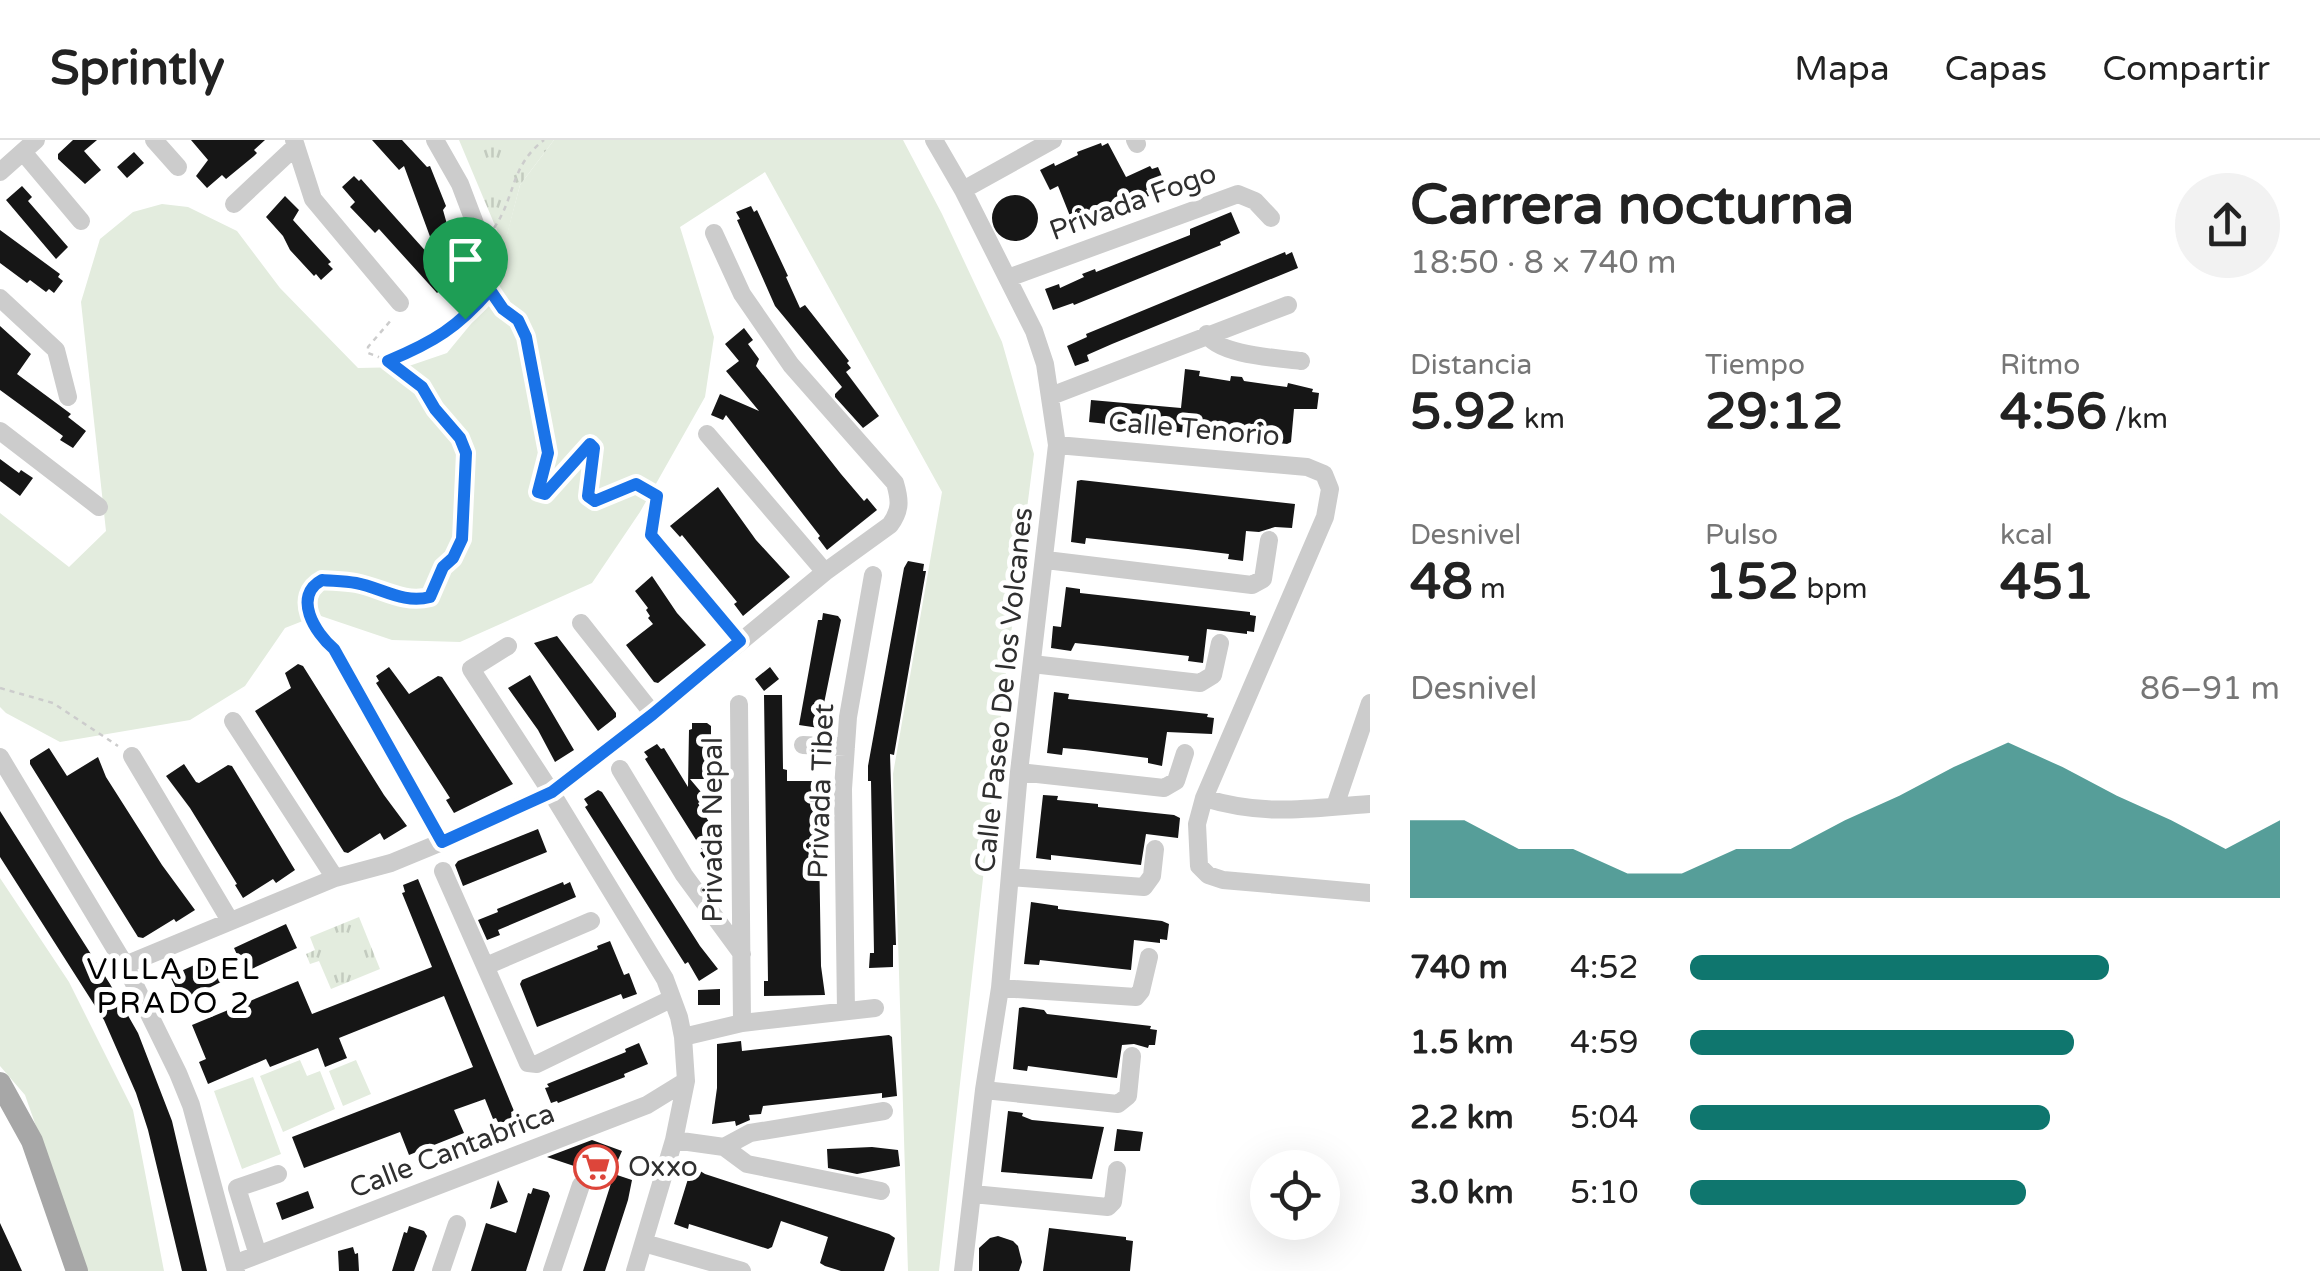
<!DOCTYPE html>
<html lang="es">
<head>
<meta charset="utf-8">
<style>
	body { margin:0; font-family:"Varela Round",sans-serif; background:#f2f2f2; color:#222; height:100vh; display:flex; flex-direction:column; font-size:38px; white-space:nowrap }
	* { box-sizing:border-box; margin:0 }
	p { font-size:32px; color:#767676 }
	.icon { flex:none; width:55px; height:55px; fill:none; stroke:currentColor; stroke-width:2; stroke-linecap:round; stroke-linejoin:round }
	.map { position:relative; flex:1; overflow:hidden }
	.panel { display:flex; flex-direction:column; background:#fff; width:950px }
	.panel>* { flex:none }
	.fabs { position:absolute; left:1250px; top:1010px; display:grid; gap:20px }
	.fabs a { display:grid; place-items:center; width:90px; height:90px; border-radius:50%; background:#fff; box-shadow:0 10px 40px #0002; font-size:50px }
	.pin { position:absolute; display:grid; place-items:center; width:85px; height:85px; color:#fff; margin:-102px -42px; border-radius:50% 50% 50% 0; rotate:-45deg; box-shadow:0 0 10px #0007 }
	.pin .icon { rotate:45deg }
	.round { display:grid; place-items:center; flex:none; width:105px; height:105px; border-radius:52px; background:#f2f2f2 }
	.overview { display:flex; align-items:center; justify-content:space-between; height:170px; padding:0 40px }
	h1 { font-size:55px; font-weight:700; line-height:75px }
	.metrics { display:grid; grid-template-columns:repeat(3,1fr); gap:15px; height:170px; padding:10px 40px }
	.metrics div { display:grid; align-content:center }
	.metrics b { font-size:50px; font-weight:700 }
	.metrics small { font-size:28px; font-weight:400 }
	.metrics p { font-size:28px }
	.chart { height:280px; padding:20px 40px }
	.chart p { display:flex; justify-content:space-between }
	.chart svg { width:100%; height:180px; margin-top:10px; fill:#0f766e; opacity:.7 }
	ul { padding:0 40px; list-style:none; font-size:32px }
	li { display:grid; grid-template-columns:160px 120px 1fr; align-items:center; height:75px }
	li i { height:25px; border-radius:12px; background:#0f766e }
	header { display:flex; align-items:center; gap:60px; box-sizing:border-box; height:140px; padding:0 50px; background:#fff; border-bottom:2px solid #e0e0e0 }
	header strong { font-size:48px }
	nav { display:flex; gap:55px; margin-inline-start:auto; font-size:35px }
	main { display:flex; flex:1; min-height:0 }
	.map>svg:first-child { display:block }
	.grass { fill:#e3ecde }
	.park { fill:url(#park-tufts) }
	.building { fill:#161616 }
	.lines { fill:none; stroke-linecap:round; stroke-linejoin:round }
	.path { stroke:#ccc; stroke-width:2.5; stroke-dasharray:5 5; stroke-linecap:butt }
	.minor { stroke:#ccc; stroke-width:18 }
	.major { stroke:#a7a7a7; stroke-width:22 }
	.route-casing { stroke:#fff; stroke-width:20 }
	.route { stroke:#1a73e8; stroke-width:12 }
	.labels { text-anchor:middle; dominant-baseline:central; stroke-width:10; stroke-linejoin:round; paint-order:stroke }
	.street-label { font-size:28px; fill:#2f2f2f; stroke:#fff }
	.poi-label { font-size:28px; fill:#2f2f2f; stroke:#fff; text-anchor:start }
	.neighbourhood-label { font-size:30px; letter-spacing:2.5px; fill:#000; stroke:#fff }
</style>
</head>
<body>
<header>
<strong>Sprintly</strong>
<nav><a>Mapa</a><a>Capas</a><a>Compartir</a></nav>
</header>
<main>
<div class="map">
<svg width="1370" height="1131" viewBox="0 0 1370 1131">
	<defs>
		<pattern id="park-tufts" width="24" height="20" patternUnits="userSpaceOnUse" patternTransform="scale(2.5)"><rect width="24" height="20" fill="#e3ecde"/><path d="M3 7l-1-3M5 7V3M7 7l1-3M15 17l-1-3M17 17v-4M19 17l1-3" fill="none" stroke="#c3cbbf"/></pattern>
	</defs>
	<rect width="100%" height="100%" fill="#fff"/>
	<!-- grass -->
	<path class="grass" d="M554,0H903L942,74L1002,202L1034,314L1006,533L939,1131H908L893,634L942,352L765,32L680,87L714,197L705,257L640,372L592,443L460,502L392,500L318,475L285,488L245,546L190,580L60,602L6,573L0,567V373L69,427L106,391L81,162L100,99L133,72L162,64L188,67L237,91L280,148L358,228L406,227L447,213L489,162L520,45Z
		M0,738L69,842L133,970L164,1131H87L25,955L0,926Z
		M300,920L307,936L320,931L335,969L283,992L260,936Z
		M356,920L371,954L343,966L329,931Z
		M253,937L281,1014L242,1029L214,951Z"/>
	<!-- park -->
	<path class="park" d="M459,0H554L520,45L504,107Z
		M359,777L380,829L331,849L319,821L310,824L306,814L315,810L310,797Z"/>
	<!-- building -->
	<path class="building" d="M73,0H97L84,11L101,30L85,44L58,19V14Z
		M191,0H265L254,10L257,13L254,16L226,39L222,35L207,48L196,36L208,20Z
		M372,0H402L427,27L430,26L446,66L443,70L450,95L432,102L404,26L399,30Z
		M1101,3L1102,6L1108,3L1126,37L1150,26L1152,29L1158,27L1164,41L1146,50L1149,56L1113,71L1111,65L1085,74L1088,80L1074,86L1058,46L1050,50L1040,30L1054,23L1055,26L1078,15L1077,12Z
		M134,12L144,23L127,38L117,27Z
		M354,36L359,41L361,39L447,135L445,137L449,142L437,153L379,89L375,93L350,67L355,62L342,47Z
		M22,46L32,57L28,61L68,107L56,119L6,60Z
		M992 78a23 23 0 1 1 46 0a23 23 0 1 1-46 0Z
		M285,56L299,70L293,80L331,122L328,124L333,129L321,140L316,134L314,136L290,110L283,96L266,77Z
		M751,66L754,72L757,70L788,136L786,137L800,168L805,165L849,221L847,223L851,228L846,232L879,276L863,288L835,257V254L842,247L775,166L737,80L740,79L736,72Z
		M1231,72L1240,93L1220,102L1221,105L1074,165L1073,163L1053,170L1045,149L1059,144L1060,148L1084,137L1082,134L1095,129L1096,132L1190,95V89Z
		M0,90L60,134L58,137L63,141L54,153L49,149L46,152L30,140L27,143L0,123Z
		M1285,112L1286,115L1292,112L1298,128L1112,204L1087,215L1089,221L1075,226L1067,206L1087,197L1086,194Z
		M0,186L31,214L17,234L71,274L68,277L86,291L73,308L60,300L63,296L0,250Z
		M744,188L753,200L748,204L759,219L756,226L841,334L864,361L867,358L877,370L827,410L818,398L820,396L726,275L723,280L711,275L720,254L759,271L726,231L739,221L725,204Z
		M1185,229L1200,231L1199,236L1230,241L1231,236L1242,237L1244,241L1287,247L1288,243L1313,249L1312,252L1319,253L1317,269H1294L1291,302L1287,304L1089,282L1091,260L1181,268Z
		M0,319L19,333L21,330L33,338L20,356L0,341Z
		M1081,340L1295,364L1292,388L1275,387L1259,392L1246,391L1243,421L1228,419L1229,414L1188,409L1086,398L1085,404L1071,402L1077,341Z
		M718,347L756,400L790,437L743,476L734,464L737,462L682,395L680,397L670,386Z
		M908,421L924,424L923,431H926L894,615L890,614L896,805H893V827L869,828L870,813H874L871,641H868V626L904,428Z
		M652,436L677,473L706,505L658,543L654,542L626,505L653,484L648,478L650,476L646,470L648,468L635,451Z
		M1066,447L1080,449V453L1250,472V475L1256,476L1254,492L1247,491V494L1207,489L1203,523L1188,521L1189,516L1103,506L1075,503L1071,511L1051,508L1053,486L1061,487Z
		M823,473L838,476L841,480L819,588L799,585L818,480H822Z
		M557,496L616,573V577L598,591L534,503Z
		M298,524L303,526L384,655L407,686L384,700L380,693L348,713L344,712L255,571L291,548L285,533Z
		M389,527L409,554L438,536L442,537L513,644L454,673L446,660L450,658L376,543L379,541L376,536Z
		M770,527L779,539L764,551L755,539Z
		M530,535L574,610L555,622L538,590L508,548Z
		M1054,552L1069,554L1068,559L1208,574L1207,577L1214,578L1212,594L1167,592L1162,626L1148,623V618L1085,610L1063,608L1062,615L1047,613Z
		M764,555H782L783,629L787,630V641H815L818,644L821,826L825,855L764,856V841H768Z
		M692,583H707L711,586V633H708L709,639H690L706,658L698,663L726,712L708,725L700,713L703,711L645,619L648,617L644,612L657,604L661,609L664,608L688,647L689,590L692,589Z
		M49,608L67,636L98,617L106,637L162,725L195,770L176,782L174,779L143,798L138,797L30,624V620Z
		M184,624L196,642L199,643L228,625L232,626L295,730L276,743L273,739L243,758L235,745L237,744L190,668L166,636Z
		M598,650L602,652L700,806L718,829L699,841L688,822L685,824L585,667L588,665L584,659Z
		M1043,655L1058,656L1057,660L1098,664V667L1174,675L1180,678L1178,698L1146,694L1141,725L1051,715V720L1036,718Z
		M0,671L110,844L138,893L172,981L207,1131H182L148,990L136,953L104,880L0,717Z
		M538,689L547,712L463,746L455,725L458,721Z
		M418,739L514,971L511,972L513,978L499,984L496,978L493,979L485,959L454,970L464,993L409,1015L400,992L304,1028L292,997L473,927L444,856L339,898L347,918L325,927L318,908L270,927L266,919L208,944L199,922L206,919L192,885L298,841L312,874L432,827L402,753L405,752L403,745Z
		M563,742L564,745L570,742L576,757L498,790L500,795L487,800L478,780L498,772L497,769Z
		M1031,762L1058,766V769L1162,781L1169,784L1167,800L1160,799V803L1134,800L1131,830L1040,820L1039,825L1024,824Z
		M286,784L297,808L245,832L234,808Z
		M610,801L624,835L629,833L637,854L623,859L621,854L537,887L520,844L522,840L598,809L597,806Z
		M210,818L221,842L182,861L170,836Z
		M720,849V865H698V850Z
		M1023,867L1044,870L1047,874L1151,886L1150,889L1157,890L1155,905H1149L1148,908L1134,904L1122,905L1117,938L1028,926L1027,931L1013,929L1019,868Z
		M889,895L892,897L897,956L882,958V953L763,966L761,974L749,975L750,980L736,986L735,981L712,984L717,948V904L741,901L742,911Z
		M639,903L648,924L624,934L625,937L558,963L557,961L551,963L545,948L549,947L547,944L626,912L625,909Z
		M1008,971L1023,973L1022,976L1032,980L1104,987L1092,1039L1001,1032Z
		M1117,989L1143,992L1140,1011H1114Z
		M592,1000L622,1011L610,1038L547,1017Z
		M872,1007L898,1010L900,1026L857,1034L828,1028L827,1009Z
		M692,1026L705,1034L889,1094L895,1098L884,1131H841L825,1126L820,1123L828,1097L781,1081L772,1107L768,1109L689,1084L688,1089L674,1084Z
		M614,1034L632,1040L628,1060L605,1131H583Z
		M498,1040L508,1062L490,1069Z
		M533,1048L548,1052L550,1056L526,1131H471L486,1083L516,1093L528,1053L531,1054Z
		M308,1051L314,1068L282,1080L276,1063Z
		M0,1083L13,1111L22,1131H0Z
		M409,1086L424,1091L427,1096L414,1131H392L404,1092L407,1093Z
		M1049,1088L1126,1097V1100L1133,1101L1130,1131H1043Z
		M998,1096L1013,1101L1018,1106L1022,1122L1019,1131H979V1108L990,1098Z
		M353,1107L355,1114L358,1113L359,1131H339L338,1111Z"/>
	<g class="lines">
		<!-- path -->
		<path class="path" d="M494,88C516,56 510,26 544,0
			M486,121L490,150L503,169L517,179L526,197L548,313L538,351L545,354L590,303L594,307L588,356L595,361L636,344L657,356L654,379
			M391,220C432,203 460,185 489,151
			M321,498L306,462L314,444C350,426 392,467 430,457L443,427L453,419L461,399L464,305L435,269L422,247L389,221L368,213V207L392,179
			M0,548L53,563L118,606"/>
		<!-- minor -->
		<path class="minor" d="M154,0L178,27
			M294,0L313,59L400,163
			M435,0L460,44L482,102
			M934,0L963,50L1034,191L1045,224L1057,305L1019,632L1000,848L984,950L963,1131
			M1135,0L1137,4
			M23,12L81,81
			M0,32L36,0
			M963,50L1053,0
			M234,64L296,6
			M1008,138L1238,54L1255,61L1271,78
			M0,158L56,210L68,257
			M1207,194C1217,215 1278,218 1301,221
			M1051,256L1288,165
			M0,291L99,367
			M707,294L825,432
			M1057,305L1307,327L1324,334L1330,349L1325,377L1204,658L1197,684L1199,726L1208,735L1223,740L1370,753
			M651,395L740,501
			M1046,420L1252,445L1263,439L1269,400
			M581,483L653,574
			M508,506L471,529L551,652L665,839L679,877L683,897L686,941L674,1000L635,1131
			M334,509L442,702
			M1032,524L1200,543L1213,535L1220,503
			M739,564L742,883
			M233,581L335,738
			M803,605L846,607
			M132,616L229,779
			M0,617L125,825L178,933L191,965L236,1131
			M620,629L684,735L742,814
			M1019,632L1164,648L1176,641L1185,613
			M1204,658C1266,677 1308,668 1370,664
			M1335,666L1370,563
			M443,731L528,923L537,924L671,859
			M1010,737L1144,747L1152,736L1155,709
			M125,825L335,738L391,723L442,702L551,652L653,574L825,432L890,385C901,370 900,360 895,343L791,225L742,154L714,93
			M486,826L591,781
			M1000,848L1136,857L1141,851L1149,817
			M846,871L843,649L848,577L873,435
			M683,897L742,883L875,868
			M984,950L1118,964L1128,956L1132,916
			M674,1000L724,1007L747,1024L881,1051
			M724,1007L750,993L884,971
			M973,1054L1108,1067L1113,1062L1117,1030
			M644,1103L742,1131
			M258,1115L237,1048L278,1034
			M234,1124L647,965L686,941
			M441,1131L457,1084
			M552,1131L581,1045"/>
		<!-- major -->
		<path class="major" d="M0,943L32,1001L77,1131"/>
	</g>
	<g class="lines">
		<!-- route casing -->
		<g class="route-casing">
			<path id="route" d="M490,150L503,169L518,180L526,197L548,313L538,352L545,354L590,304L594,308L588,356L595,361L636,344L657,356L651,395L740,501L653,574L552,652L442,702L334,509C315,493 292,456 322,440C333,441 345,441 356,443C382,448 403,464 430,457L443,427L453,418L462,399L466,313L460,298L435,269L422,247L388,221C434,202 458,187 490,150Z"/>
		</g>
		<!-- route -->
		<use href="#route" class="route"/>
	</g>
	<!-- icons -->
	<defs>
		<g id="supermarket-ring" transform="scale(2.25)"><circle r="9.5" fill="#fff" stroke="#dd453a" stroke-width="1.5"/><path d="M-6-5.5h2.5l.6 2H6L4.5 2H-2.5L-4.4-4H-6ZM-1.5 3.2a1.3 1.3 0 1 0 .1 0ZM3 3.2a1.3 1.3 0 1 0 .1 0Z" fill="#dd453a"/></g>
	</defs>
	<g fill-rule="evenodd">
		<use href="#supermarket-ring" x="596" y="1027"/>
	</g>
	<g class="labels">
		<!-- street labels -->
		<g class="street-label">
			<text transform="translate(1133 62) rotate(-20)">Privada Fogo</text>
			<text transform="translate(1194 289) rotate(5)">Calle Tenorio</text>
			<text transform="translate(1004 550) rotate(-84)">Calle Paseo De los Volcanes</text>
			<text transform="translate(821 651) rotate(-88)">Privada Tibet</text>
			<text transform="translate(713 690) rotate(-90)">Privada Nepal</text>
			<text transform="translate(452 1011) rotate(-21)">Calle Cantabrica</text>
		</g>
		<!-- poi labels -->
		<g class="poi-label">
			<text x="628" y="1027">Oxxo</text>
		</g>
		<!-- neighbourhood labels -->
		<g class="neighbourhood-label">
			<text x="174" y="829">VILLA DEL<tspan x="174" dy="34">PRADO 2</tspan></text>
		</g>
	</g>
</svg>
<div class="fabs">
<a><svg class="icon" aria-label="locate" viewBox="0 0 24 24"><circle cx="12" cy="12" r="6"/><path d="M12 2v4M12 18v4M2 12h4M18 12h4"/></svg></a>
</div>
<div class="pin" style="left:465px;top:179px;background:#1e9e55"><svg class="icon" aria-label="arrive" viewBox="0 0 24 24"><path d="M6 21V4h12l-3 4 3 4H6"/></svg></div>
</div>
<section class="panel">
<div class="overview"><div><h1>Carrera nocturna</h1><p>18:50 · 8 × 740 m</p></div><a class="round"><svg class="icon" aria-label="share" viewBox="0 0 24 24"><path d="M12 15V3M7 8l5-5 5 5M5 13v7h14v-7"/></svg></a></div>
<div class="metrics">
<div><p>Distancia</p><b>5.92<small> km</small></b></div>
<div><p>Tiempo</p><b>29:12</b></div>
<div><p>Ritmo</p><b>4:56<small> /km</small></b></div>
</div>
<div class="metrics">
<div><p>Desnivel</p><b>48<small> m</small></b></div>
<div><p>Pulso</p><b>152<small> bpm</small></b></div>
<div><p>kcal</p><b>451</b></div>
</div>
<div class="chart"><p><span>Desnivel</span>86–91 m</p>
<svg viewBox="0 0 160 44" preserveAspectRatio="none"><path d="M0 44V25L10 25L20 32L30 32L40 38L50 38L60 32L70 32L80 25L90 19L100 12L110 6L120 12L130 19L140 25L150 32L160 25V44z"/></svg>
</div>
<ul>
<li><b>740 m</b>4:52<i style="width:71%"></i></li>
<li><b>1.5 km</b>4:59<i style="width:65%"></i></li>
<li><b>2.2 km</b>5:04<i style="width:61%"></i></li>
<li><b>3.0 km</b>5:10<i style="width:57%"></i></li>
</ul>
</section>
</main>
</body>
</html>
